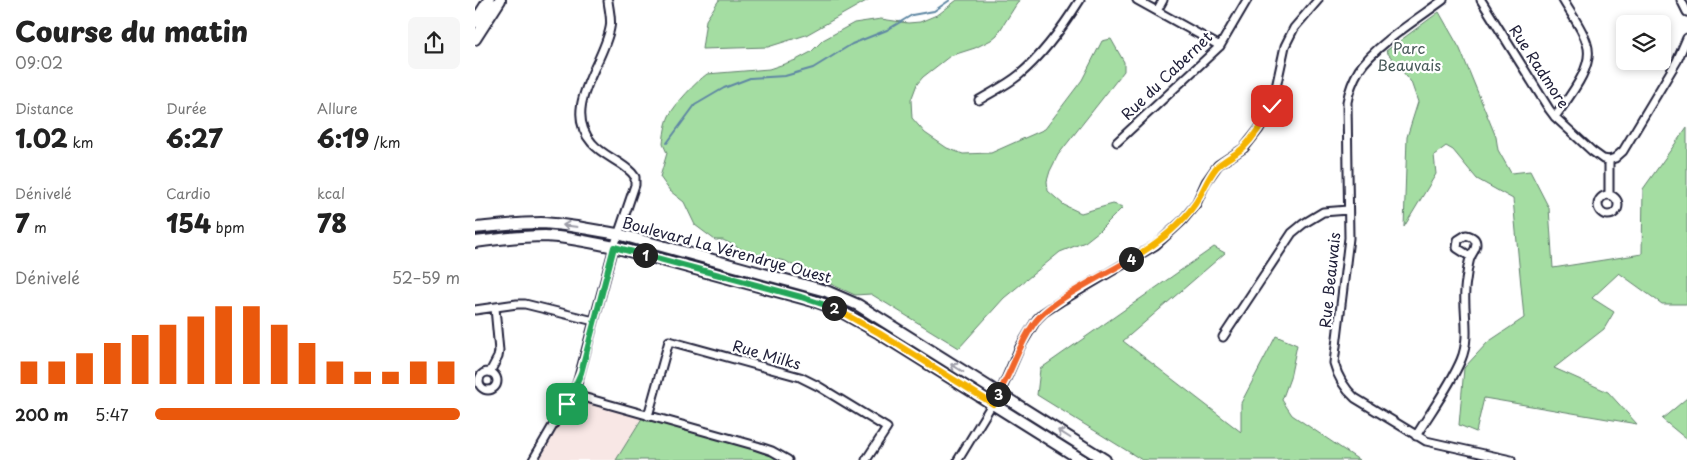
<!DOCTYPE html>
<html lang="fr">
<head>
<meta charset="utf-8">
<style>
	body { margin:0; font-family:"Playpen Sans",sans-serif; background:#f6f6f6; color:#222; height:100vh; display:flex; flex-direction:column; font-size:19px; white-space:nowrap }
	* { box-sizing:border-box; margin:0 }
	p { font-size:16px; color:#767676 }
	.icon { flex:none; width:28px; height:28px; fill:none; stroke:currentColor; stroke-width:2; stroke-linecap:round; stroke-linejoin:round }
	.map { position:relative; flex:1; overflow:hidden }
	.sheet { display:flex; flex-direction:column; background:#fff; width:475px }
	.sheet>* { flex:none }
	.tools { position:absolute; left:1141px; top:15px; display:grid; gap:10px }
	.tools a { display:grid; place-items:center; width:55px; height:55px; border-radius:8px; background:#fff; box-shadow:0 2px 8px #0003; font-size:25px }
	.pin { position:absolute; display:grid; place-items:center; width:42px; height:42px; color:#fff; margin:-21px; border-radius:10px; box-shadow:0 2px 8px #0006 }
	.km { position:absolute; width:25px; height:25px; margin:-12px; border-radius:50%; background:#222; color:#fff; font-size:14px; line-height:25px; text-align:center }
	.round { display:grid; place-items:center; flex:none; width:52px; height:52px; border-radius:8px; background:#f6f6f6 }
	.overview { display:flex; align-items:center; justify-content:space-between; height:85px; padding:0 15px }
	h1 { font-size:28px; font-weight:800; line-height:38px }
	.metrics { display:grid; grid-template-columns:repeat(3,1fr); gap:8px; height:85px; padding:5px 15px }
	.metrics div { display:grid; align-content:center }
	.metrics b { font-size:25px; font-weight:800 }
	.metrics small { font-size:14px; font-weight:400 }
	.metrics p { font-size:14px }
	.chart { height:140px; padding:10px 15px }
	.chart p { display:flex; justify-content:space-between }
	.chart svg { width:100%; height:90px; margin-top:5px; stroke:#ea580c; stroke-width:6 }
	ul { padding:0 15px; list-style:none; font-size:16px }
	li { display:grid; grid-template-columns:80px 60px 1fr; align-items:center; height:38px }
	li i { height:12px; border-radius:6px; background:#ea580c }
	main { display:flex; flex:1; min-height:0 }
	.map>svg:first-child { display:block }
	.built { fill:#f8e7e5 }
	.green { fill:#a4dda2; stroke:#63806e }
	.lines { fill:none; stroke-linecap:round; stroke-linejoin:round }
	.stream { stroke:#5f87a3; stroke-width:2 }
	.minor-casing { stroke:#22223b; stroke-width:11 }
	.secondary-casing { stroke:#22223b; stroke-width:14 }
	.minor { stroke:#fff; stroke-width:7 }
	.secondary { stroke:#fff; stroke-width:10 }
	.oneway { stroke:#9c9ca7 }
	.split-1-casing { stroke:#fff; stroke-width:10 }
	.split-2-casing { stroke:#fff; stroke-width:10 }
	.split-3-casing { stroke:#fff; stroke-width:10 }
	.split-4-casing { stroke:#fff; stroke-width:10 }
	.split-5-casing { stroke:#fff; stroke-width:10 }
	.split-1 { stroke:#22a559; stroke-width:6 }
	.split-2 { stroke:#22a559; stroke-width:6 }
	.split-3 { stroke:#f5b400; stroke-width:6 }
	.split-4 { stroke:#f0652b; stroke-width:6 }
	.split-5 { stroke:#f5b400; stroke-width:6 }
	.labels { text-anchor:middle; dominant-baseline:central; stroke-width:4.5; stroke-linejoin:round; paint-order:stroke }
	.park-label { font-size:15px; fill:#495a5a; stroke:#fff }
	.street-label { font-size:15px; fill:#22223b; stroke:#fff }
</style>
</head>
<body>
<main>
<section class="sheet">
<div class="overview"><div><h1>Course du matin</h1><p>09:02</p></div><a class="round"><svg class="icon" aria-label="share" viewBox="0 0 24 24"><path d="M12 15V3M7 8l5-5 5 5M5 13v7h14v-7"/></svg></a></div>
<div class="metrics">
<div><p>Distance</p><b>1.02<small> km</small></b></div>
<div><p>Durée</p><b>6:27</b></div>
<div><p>Allure</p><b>6:19<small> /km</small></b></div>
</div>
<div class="metrics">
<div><p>Dénivelé</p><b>7<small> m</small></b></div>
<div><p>Cardio</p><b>154<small> bpm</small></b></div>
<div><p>kcal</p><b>78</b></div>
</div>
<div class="chart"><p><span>Dénivelé</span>52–59 m</p>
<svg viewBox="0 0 160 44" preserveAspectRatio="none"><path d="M5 44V33M15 44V33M25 44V29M35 44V24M45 44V20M55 44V15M65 44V11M75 44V6M85 44V6M95 44V15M105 44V24M115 44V33M125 44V38M135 44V38M145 44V33M155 44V33"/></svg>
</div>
<ul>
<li><b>200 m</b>5:47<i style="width:100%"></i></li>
</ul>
</section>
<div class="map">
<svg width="1212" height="460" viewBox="0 0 1212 460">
	<rect width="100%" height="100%" fill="#fff"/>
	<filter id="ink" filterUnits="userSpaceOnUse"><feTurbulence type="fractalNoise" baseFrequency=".02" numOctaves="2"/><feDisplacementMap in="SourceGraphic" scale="10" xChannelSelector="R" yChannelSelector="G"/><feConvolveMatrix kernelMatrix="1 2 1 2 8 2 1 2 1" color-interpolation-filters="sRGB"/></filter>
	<g filter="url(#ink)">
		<!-- built -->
		<path class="built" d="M97,394L169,415L141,460H58Z"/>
		<!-- green -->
		<path class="green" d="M244,0H393L331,35L293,47L227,49L231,20Z
			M482,0H545L541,5L522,35L516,40L500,48L475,56L448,77L442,84L436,100L437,118L450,133L472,148L488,154L516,153L570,129L607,80L627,41L636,39L649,62V71L583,155L575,171L572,181L573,191L589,205L606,213L638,204L648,207L624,231L610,242L585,252L529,298L484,348L396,294L380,295L340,277L310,261L274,253L248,240H240L220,225L209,202L195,191L185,177L192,153L188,144C189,135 190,125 194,116C200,104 221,82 232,74L294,69L321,60L336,52L348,40L379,23L406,19L433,23L445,22L464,14Z
			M964,12L985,49L1021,137L1023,150L1036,173L1055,171L1074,208L1078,268L1167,254L1168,189L1212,127V304H1187L1144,273L1117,298L1139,312L1129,329L1079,368L1133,392L1162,424L1009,398L1001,432L984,425L989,368L1013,342L1049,318L1038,199L1002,179L978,150L971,146L959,155L961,174L929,227L932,137L943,102L936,82L911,51Z
			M739,247L750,253L648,341L766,432V403L801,336L822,345L815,378L807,400L817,415L884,460H667L562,395L565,369Z
			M1212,398V438H1210L1187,419Z
			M169,415L303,454L299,460H141Z"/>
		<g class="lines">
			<!-- stream -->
			<path class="stream" d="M192,143L220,105L249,88L275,78L310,76L338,68L377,44L412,30L437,15L459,11L475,0"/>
			<!-- minor casing -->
			<g class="minor-casing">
				<path id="minor" d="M662,0L745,46
					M968,0C944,18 899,46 884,70C878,80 874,91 872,102L874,238L859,363C863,378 869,388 880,398L951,441L1036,460
					M1006,0L1074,109L1080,117L1117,151L1128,159L1134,160L1140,158L1148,151L1202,61L1212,38
					M1206,0L1212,12
					M682,11L688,0
					M504,100C517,92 532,85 544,75C568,55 588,27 605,0
					M1080,117C1092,99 1120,67 1112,44C1108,29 1096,14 1088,0
					M642,142L745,46L772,0
					M1123 205a10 10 0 1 1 20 0a10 10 0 1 1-20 0Z
					M1134,195V160
					M0,310L42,304H50L119,321
					M748,337L817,233L828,224L848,212L873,210
					M4 381a9 9 0 1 1 18 0a9 9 0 1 1-18 0Z
					M15,372L23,357L24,351L20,308
					M97,394L282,446L297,451L313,460
					M173,416L194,341L325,377L343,386L412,428L391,460
					M941,436C956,411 975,386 986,360C997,334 986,307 991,281C992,273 993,265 995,258C997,253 1001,250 1001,244C1001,238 996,236 991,235L983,240L982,248L996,257
					M58,460L102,384L139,247L160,185V177L157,173C146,161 128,156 117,143C86,108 128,65 135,28C137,20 134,10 133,1
					M483,460L528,386L545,347L562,319L568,313L588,300L681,245L707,221L721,204L731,182L743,165L769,148L784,129L797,106L810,46L819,28L843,0"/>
			</g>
			<!-- secondary casing -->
			<g class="secondary-casing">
				<path id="secondary" d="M0,22L14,0
					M0,39L25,0
					M0,228C22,226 44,223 66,223C92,224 117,230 143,234L351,291L383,305L630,460
					M0,242C23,239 46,236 70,236C93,237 116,242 139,247L342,302L361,309L404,333L607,460"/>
			</g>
			<!-- minor -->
			<use href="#minor" class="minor"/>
			<!-- secondary -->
			<use href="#secondary" class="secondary"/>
		</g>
		<!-- one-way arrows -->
		<defs><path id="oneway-shaft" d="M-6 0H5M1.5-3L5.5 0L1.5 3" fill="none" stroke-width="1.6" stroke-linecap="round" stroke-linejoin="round" transform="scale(1.25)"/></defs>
		<g class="oneway">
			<use href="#oneway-shaft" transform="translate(95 226) rotate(-173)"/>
			<use href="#oneway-shaft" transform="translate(482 368) rotate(-148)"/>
			<use href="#oneway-shaft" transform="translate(589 434) rotate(-148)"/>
		</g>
	</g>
	<g class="lines" filter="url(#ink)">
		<!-- split-1 casing -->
		<g class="split-1-casing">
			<path id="split-1" d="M92,404L106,373L139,247L170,255"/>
		</g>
		<!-- split-2 casing -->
		<g class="split-2-casing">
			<path id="split-2" d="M170,255L326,297L359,308"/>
		</g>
		<!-- split-3 casing -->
		<g class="split-3-casing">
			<path id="split-3" d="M359,308L404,333L518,404L523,394"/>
		</g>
		<!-- split-4 casing -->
		<g class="split-4-casing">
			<path id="split-4" d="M523,394C537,372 543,346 558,325C573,301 630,275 656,259"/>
		</g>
		<!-- split-5 casing -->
		<g class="split-5-casing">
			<path id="split-5" d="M656,259C680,245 704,228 720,204C728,192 732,179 741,168C749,159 761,155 769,147C781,135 789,121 797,106"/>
		</g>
		<!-- split-1 -->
		<use href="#split-1" class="split-1"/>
		<!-- split-2 -->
		<use href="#split-2" class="split-2"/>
		<!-- split-3 -->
		<use href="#split-3" class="split-3"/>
		<!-- split-4 -->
		<use href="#split-4" class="split-4"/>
		<!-- split-5 -->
		<use href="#split-5" class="split-5"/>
	</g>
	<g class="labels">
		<!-- park labels -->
		<g class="park-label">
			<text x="934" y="47">Parc<tspan x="934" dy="17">Beauvais</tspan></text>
		</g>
		<!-- street labels -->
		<g class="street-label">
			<text transform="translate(1065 66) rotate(57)">Rue Radmore</text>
			<text transform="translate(691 75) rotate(-44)">Rue du Cabernet</text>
			<text transform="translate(252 249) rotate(15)">Boulevard La Vérendrye Ouest</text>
			<text transform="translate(854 280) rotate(-84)">Rue Beauvais</text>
			<text transform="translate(292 354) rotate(16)">Rue Milks</text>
		</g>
	</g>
</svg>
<div class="tools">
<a><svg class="icon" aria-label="layers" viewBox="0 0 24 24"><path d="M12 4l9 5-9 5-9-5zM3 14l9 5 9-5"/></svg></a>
</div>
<div class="pin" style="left:92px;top:404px;background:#1e9e55"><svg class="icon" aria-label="arrive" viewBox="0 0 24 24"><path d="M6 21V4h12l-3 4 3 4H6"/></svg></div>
<div class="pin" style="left:797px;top:106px;background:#d93025"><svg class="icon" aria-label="check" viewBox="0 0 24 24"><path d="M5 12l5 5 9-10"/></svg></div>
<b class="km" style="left:170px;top:255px">1</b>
<b class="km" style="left:359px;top:308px">2</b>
<b class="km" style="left:523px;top:394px">3</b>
<b class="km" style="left:656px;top:259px">4</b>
</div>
</main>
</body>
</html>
